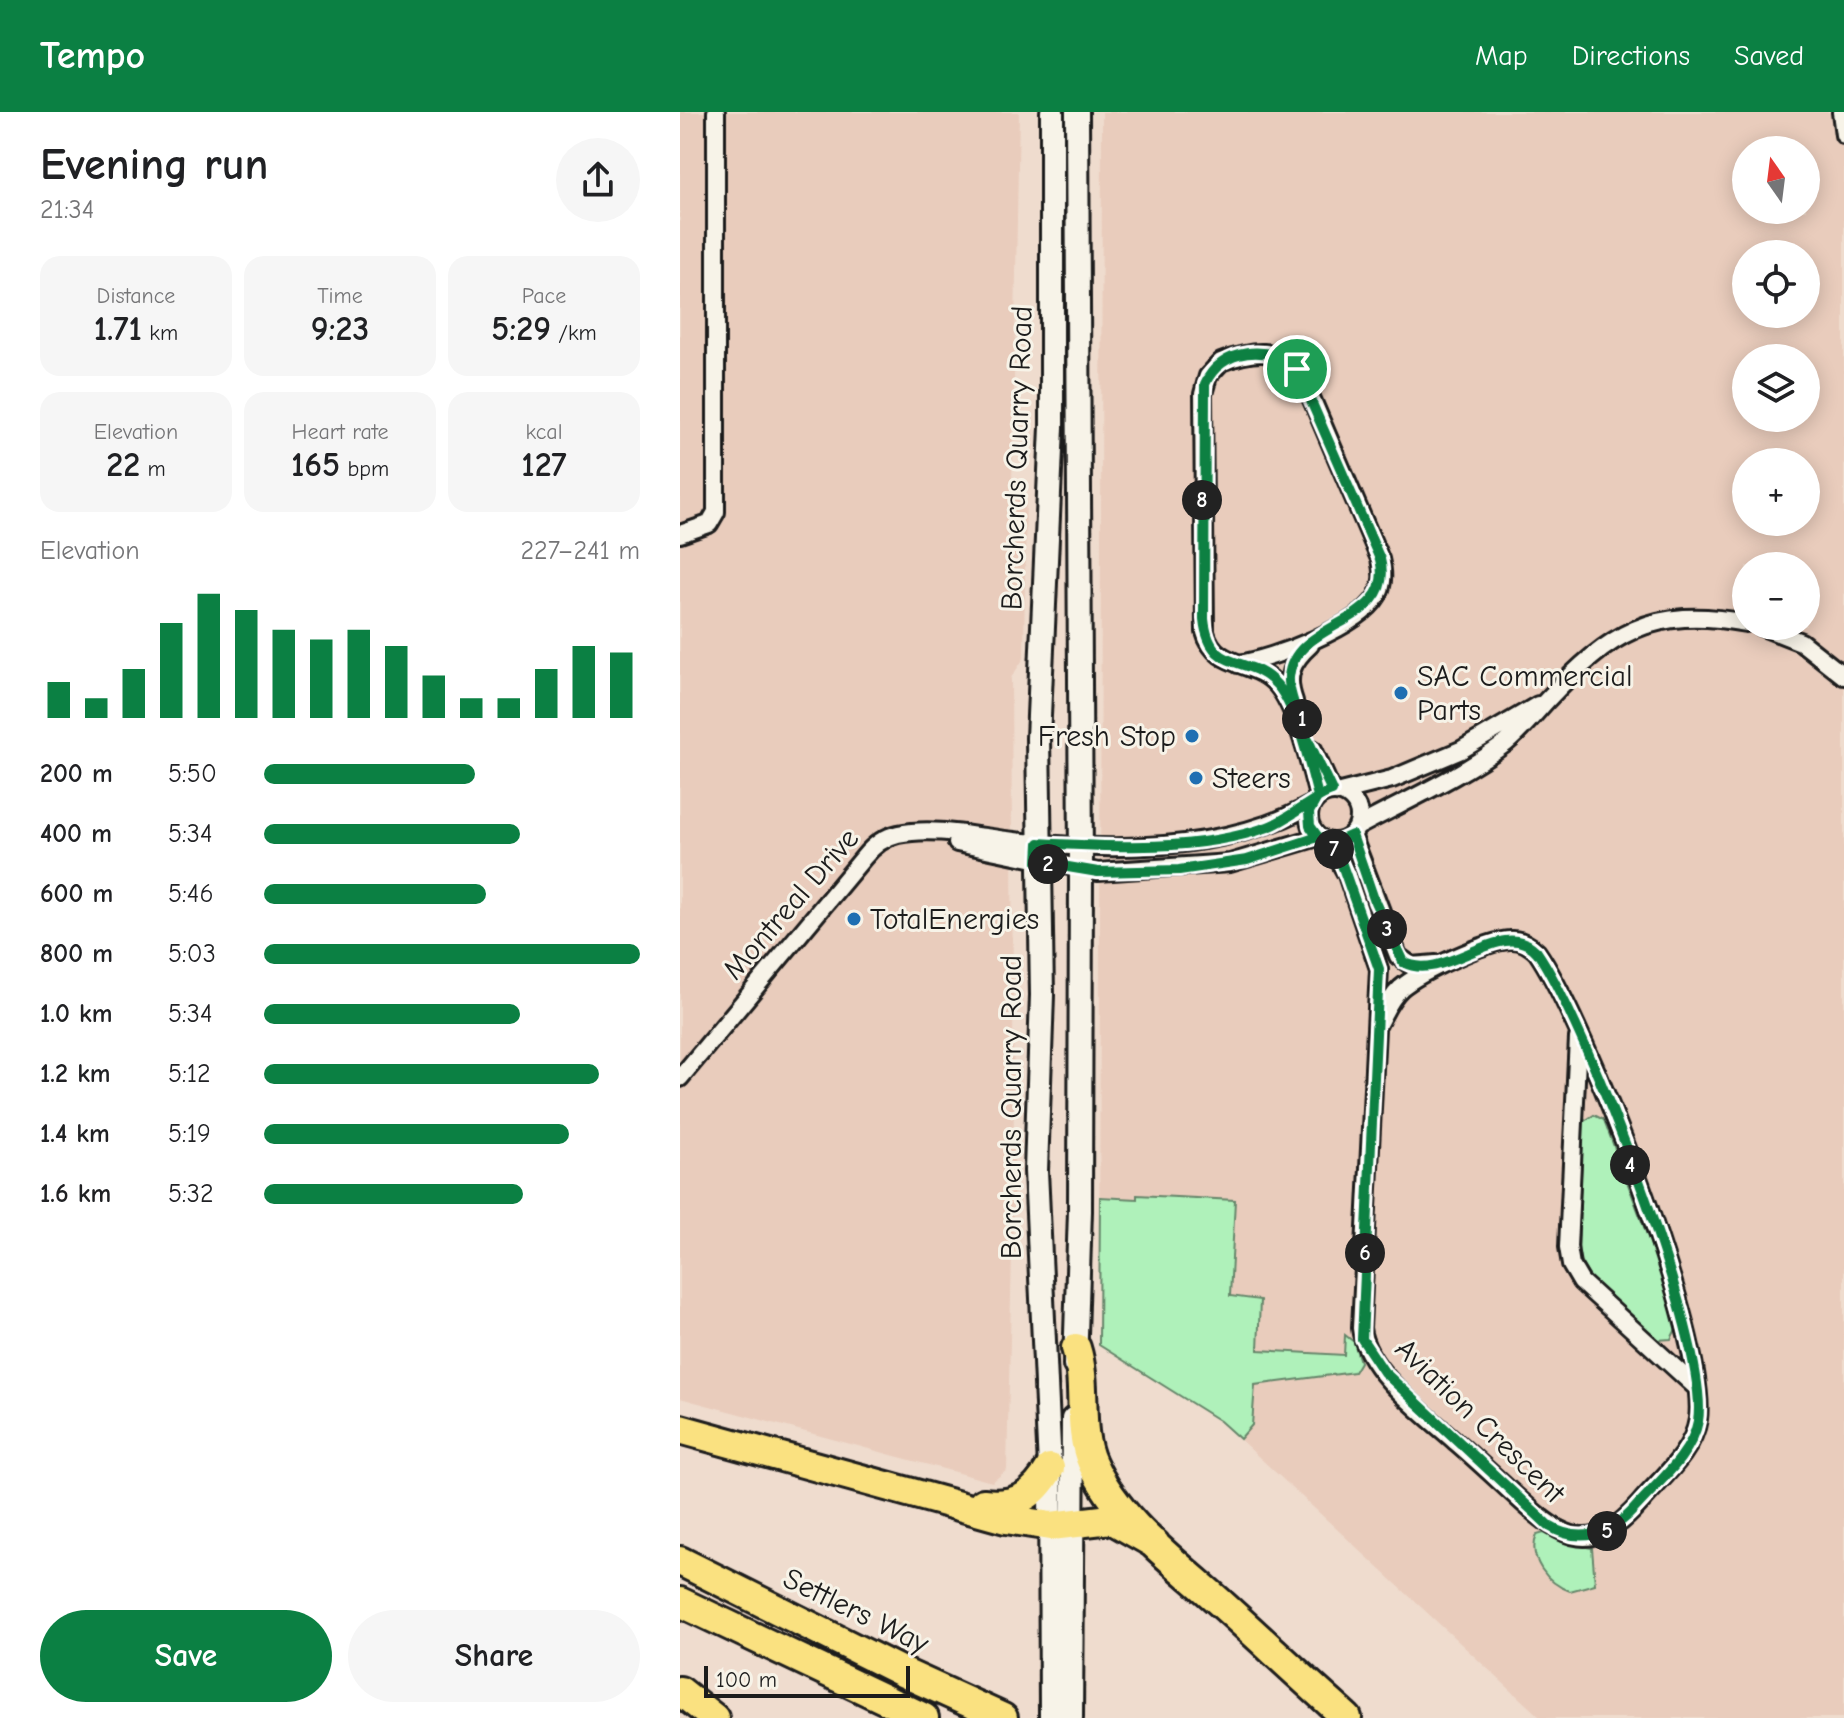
<!DOCTYPE html>
<html lang="en">
<head>
<meta charset="utf-8">
<style>
	body { margin:0; font-family:"Comic Neue",sans-serif; background:#f6f6f6; color:#202124; height:100vh; display:flex; flex-direction:column; font-size:30px; white-space:nowrap }
	* { box-sizing:border-box; margin:0 }
	p { font-size:26px; color:#757577 }
	.icon { flex:none; width:44px; height:44px; fill:none; stroke:currentColor; stroke-width:2; stroke-linecap:round; stroke-linejoin:round }
	.map { position:relative; flex:1; overflow:hidden }
	.drawer { display:flex; flex-direction:column; background:#fff; width:680px }
	.drawer>* { flex:none }
	.needle { width:52px; rotate:346deg }
	.fabs { position:absolute; left:1052px; top:24px; display:grid; gap:16px }
	.fabs a { display:grid; place-items:center; width:88px; height:88px; border-radius:50%; background:#fff; box-shadow:0 4px 20px #0003; font-size:40px }
	.scale { position:absolute; left:24px; bottom:20px; width:206px; box-sizing:border-box; padding-left:8px; border:4px solid #1c1c1c; border-top:0; font-size:22px; line-height:28px; white-space:nowrap; color:#1c1c1c; -webkit-text-stroke:6px #f7f3e8; paint-order:stroke }
	.pin { position:absolute; display:grid; place-items:center; width:68px; height:68px; color:#fff; margin:-34px; border:4px solid #fff; border-radius:50%; box-shadow:0 2px 8px #0007 }
	.km { position:absolute; width:40px; height:40px; margin:-20px; border-radius:50%; background:#222; color:#fff; font-size:22px; line-height:40px; text-align:center }
	.round { display:grid; place-items:center; flex:none; width:84px; height:84px; border-radius:42px; background:#f6f6f6 }
	.headline { display:flex; align-items:center; justify-content:space-between; height:136px; padding:0 40px }
	h1 { font-size:44px; font-weight:700; line-height:60px }
	.figures { display:grid; grid-template-columns:repeat(3,1fr); gap:12px; height:136px; padding:8px 40px }
	.figures div { display:grid; align-content:center; border-radius:20px; background:#f6f6f6; text-align:center }
	.figures b { font-size:34px; font-weight:700 }
	.figures small { font-size:22px; font-weight:400 }
	.figures p { font-size:22px }
	.chart { height:224px; padding:16px 40px }
	.chart p { display:flex; justify-content:space-between }
	.chart svg { width:100%; height:144px; margin-top:8px; stroke:#0b8043; stroke-width:6 }
	.button { display:flex; gap:16px; margin-top:auto; padding:16px 40px }
	.button a { flex:1; height:92px; border-radius:48px; background:#0b8043; color:#fff; font-size:32px; font-weight:700; line-height:92px; text-align:center }
	.button a+a { background:#f6f6f6; color:#202124 }
	ul { padding:0 40px; list-style:none; font-size:26px }
	li { display:grid; grid-template-columns:128px 96px 1fr; align-items:center; height:60px }
	li i { height:20px; border-radius:10px; background:#0b8043 }
	header { display:flex; align-items:center; gap:48px; box-sizing:border-box; height:112px; padding:0 40px; background:#0b8043; color:#fff }
	header strong { font-size:38px }
	nav { display:flex; gap:44px; margin-inline-start:auto; font-size:28px }
	main { display:flex; flex:1; min-height:0 }
	.map>svg:first-child { display:block }
	.built { fill:#e9ccbc; fill-rule:evenodd }
	.green { fill:#aff1ba; stroke:#66866b; stroke-width:2 }
	.lines { fill:none; stroke-linecap:round; stroke-linejoin:round }
	.street-casing { stroke:#1c1c1c; stroke-width:22 }
	.secondary-casing { stroke:#1c1c1c; stroke-width:28 }
	.highway-casing { stroke:#1c1c1c; stroke-width:34 }
	.street { stroke:#f7f3e8; stroke-width:16 }
	.secondary { stroke:#f7f3e8; stroke-width:22 }
	.highway { stroke:#fae180; stroke-width:28 }
	.route-casing { stroke:#fff; stroke-width:16 }
	.route { stroke:#0b8043; stroke-width:10 }
	.poi-dot { fill:#1f6fb2; stroke:#f7f3e8; stroke-width:3 }
	.labels { text-anchor:middle; dominant-baseline:central; stroke-width:6; stroke-linejoin:round; paint-order:stroke }
	.street-label { font-size:30px; fill:#1c1c1c; stroke:#f7f3e8 }
	.poi-label { font-size:30px; fill:#1c1c1c; stroke:#f7f3e8; text-anchor:start }
</style>
</head>
<body>
<header>
<strong>Tempo</strong>
<nav><a>Map</a><a>Directions</a><a>Saved</a></nav>
</header>
<main>
<section class="drawer">
<div class="headline"><div><h1>Evening run</h1><p>21:34</p></div><a class="round"><svg class="icon" aria-label="share" viewBox="0 0 24 24"><path d="M12 15V3M7 8l5-5 5 5M5 13v7h14v-7"/></svg></a></div>
<div class="figures">
<div><p>Distance</p><b>1.71<small> km</small></b></div>
<div><p>Time</p><b>9:23</b></div>
<div><p>Pace</p><b>5:29<small> /km</small></b></div>
</div>
<div class="figures">
<div><p>Elevation</p><b>22<small> m</small></b></div>
<div><p>Heart rate</p><b>165<small> bpm</small></b></div>
<div><p>kcal</p><b>127</b></div>
</div>
<div class="chart"><p><span>Elevation</span>227–241 m</p>
<svg viewBox="0 0 160 44" preserveAspectRatio="none"><path d="M5 44V33M15 44V38M25 44V29M35 44V15M45 44V6M55 44V11M65 44V17M75 44V20M85 44V17M95 44V22M105 44V31M115 44V38M125 44V38M135 44V29M145 44V22M155 44V24"/></svg>
</div>
<ul>
<li><b>200 m</b>5:50<i style="width:56%"></i></li>
<li><b>400 m</b>5:34<i style="width:68%"></i></li>
<li><b>600 m</b>5:46<i style="width:59%"></i></li>
<li><b>800 m</b>5:03<i style="width:100%"></i></li>
<li><b>1.0 km</b>5:34<i style="width:68%"></i></li>
<li><b>1.2 km</b>5:12<i style="width:89%"></i></li>
<li><b>1.4 km</b>5:19<i style="width:81%"></i></li>
<li><b>1.6 km</b>5:32<i style="width:69%"></i></li>
</ul>
<div class="button"><a>Save</a><a>Share</a></div>
</section>
<div class="map">
<svg width="1164" height="1606" viewBox="0 0 1164 1606">
	<rect width="100%" height="100%" fill="#efdcce"/>
	<filter id="ink" filterUnits="userSpaceOnUse"><feTurbulence type="fractalNoise" baseFrequency=".0125" numOctaves="2"/><feDisplacementMap in="SourceGraphic" scale="16" xChannelSelector="R" yChannelSelector="G"/><feConvolveMatrix kernelMatrix="1 2 1 2 8 2 1 2 1" color-interpolation-filters="sRGB"/></filter>
	<g filter="url(#ink)">
		<!-- built -->
		<path class="built" d="M0,0H339L332,376L346,379L344,546L331,566L334,1053L327,1358L312,1370L0,1286Z
			M422,0H1164V1606H861L540,1309L419,1233ZM1066,38H1126V98H1066ZM1066,142H1126V202H1066ZM1066,246H1126V306H1066ZM1066,350H1126V410H1066ZM1066,454H1126V514H1066Z"/>
		<!-- green -->
		<path class="green" d="M914,1003L924,1008L985,1171L997,1215L991,1227L977,1228L913,1170L898,1146L903,1010Z
			M457,1083L555,1088L550,1184L580,1188L578,1238L664,1243L665,1223L674,1230L680,1250L674,1260L575,1273L572,1313L560,1327L540,1309L419,1233L420,1085L457,1087Z
			M864,1421L885,1431L912,1436L915,1472L890,1479C868,1472 847,1446 857,1423Z"/>
		<g class="lines">
			<!-- street casing -->
			<g class="street-casing">
				<path id="street" d="M1161,0L1164,23
					M0,422L29,412L36,400V0
					M1080,514L1121,530L1164,564
					M558,552C593,547 679,515 697,484C704,472 703,460 700,447L621,262C600,233 570,239 541,250L528,264L523,282L525,520C535,558 575,547 597,573C617,596 630,654 638,684
					M614,589C605,565 611,550 630,533
					M633,637L652,679
					M629 705a25 25 0 1 1 50 0a25 25 0 1 1-50 0Z
					M660,680L712,667L781,638L858,593
					M677,715C727,688 780,665 826,631C842,618 854,602 868,587C930,521 972,493 1066,511
					M672,723L718,844L732,854L756,852
					M649,730L667,763L699,857L681,1216C686,1259 745,1302 776,1330C797,1348 818,1368 839,1387C885,1429 913,1444 960,1391C981,1366 1013,1341 1018,1307C1029,1230 905,909 857,840C850,833 841,827 830,828C806,829 740,860 721,876C710,886 705,899 698,912
					M277,731L418,760L550,751L638,725
					M898,926L888,1135L891,1153L901,1170L1017,1276
					M0,966L184,745C193,734 204,725 218,722C255,714 297,725 334,729C429,740 546,740 631,693"/>
			</g>
			<!-- secondary casing -->
			<g class="secondary-casing">
				<path id="secondary" d="M395,1253L400,1099L401,757L397,0
					M371,1606L370,1356L356,1059L362,883L358,626L372,315V0
					M391,1606L393,1307"/>
			</g>
			<!-- highway casing -->
			<g class="highway-casing">
				<path id="highway" d="M396,1236C408,1274 396,1315 412,1351C438,1410 498,1452 544,1494C585,1531 625,1569 667,1606
					M0,1317L326,1407L371,1414L431,1407L475,1432
					M303,1391C336,1395 354,1384 370,1356
					M0,1449L222,1560L323,1606
					M0,1490L244,1606
					M0,1579L34,1606"/>
			</g>
			<!-- street -->
			<use href="#street" class="street"/>
			<!-- secondary -->
			<use href="#secondary" class="secondary"/>
			<!-- highway -->
			<use href="#highway" class="highway"/>
		</g>
	</g>
	<g class="lines" filter="url(#ink)">
		<!-- route casing -->
		<g class="route-casing">
			<path id="route" d="M617,257L700,447C717,514 614,507 609,565C607,589 641,655 652,679C636,683 610,707 588,715C517,740 432,735 359,731L358,750L418,760L499,758L567,748L638,725L656,730L672,723L695,790L723,850C766,873 822,802 857,840C904,908 1031,1233 1018,1309C1012,1343 977,1371 955,1396C932,1422 900,1433 869,1414L704,1260L682,1227L699,857L660,747L649,730L638,725L630,714L629,700L638,684C630,654 617,596 597,573C570,541 530,564 524,507L525,272C540,236 591,231 617,257"/>
		</g>
		<!-- route -->
		<use href="#route" class="route"/>
	</g>
	<!-- markers -->
	<g class="poi-dot">
		<circle cx="721" cy="581" r="8"/>
		<circle cx="512" cy="624" r="8"/>
		<circle cx="516" cy="666" r="8"/>
		<circle cx="174" cy="807" r="8"/>
	</g>
	<g class="labels">
		<!-- street labels -->
		<g class="street-label">
			<text transform="translate(337 346) rotate(-88)">Borcherds Quarry Road</text>
			<text transform="translate(111 792) rotate(-49)">Montreal Drive</text>
			<text transform="translate(331 995) rotate(-90)">Borcherds Quarry Road</text>
			<text transform="translate(800 1309) rotate(44)">Aviation Crescent</text>
			<text transform="translate(176 1499) rotate(26)">Settlers Way</text>
		</g>
		<!-- poi labels -->
		<g class="poi-label">
			<text x="737" y="564">SAC Commercial<tspan x="737" dy="34">Parts</tspan></text>
			<text x="496" y="624" text-anchor="end">Fresh Stop</text>
			<text x="532" y="666">Steers</text>
			<text x="190" y="807">TotalEnergies</text>
		</g>
	</g>
</svg>
<div class="fabs">
<a><svg class="needle" viewBox="-14 -14 28 28"><path d="M0-13l5 13h-10z" fill="#e53935"/><path d="M0 13l5-13h-10z" fill="#757577"/></svg></a>
<a><svg class="icon" aria-label="locate" viewBox="0 0 24 24"><circle cx="12" cy="12" r="6"/><path d="M12 2v4M12 18v4M2 12h4M18 12h4"/></svg></a>
<a><svg class="icon" aria-label="layers" viewBox="0 0 24 24"><path d="M12 4l9 5-9 5-9-5zM3 14l9 5 9-5"/></svg></a>
<a>+</a>
<a>−</a>
</div>
<div class="scale">100 m</div>
<div class="pin" style="left:617px;top:257px;background:#1e9e55"><svg class="icon" aria-label="arrive" viewBox="0 0 24 24"><path d="M6 21V4h12l-3 4 3 4H6"/></svg></div>
<b class="km" style="left:622px;top:607px">1</b>
<b class="km" style="left:368px;top:752px">2</b>
<b class="km" style="left:707px;top:817px">3</b>
<b class="km" style="left:950px;top:1053px">4</b>
<b class="km" style="left:927px;top:1419px">5</b>
<b class="km" style="left:685px;top:1141px">6</b>
<b class="km" style="left:654px;top:737px">7</b>
<b class="km" style="left:522px;top:388px">8</b>
</div>
</main>
</body>
</html>
